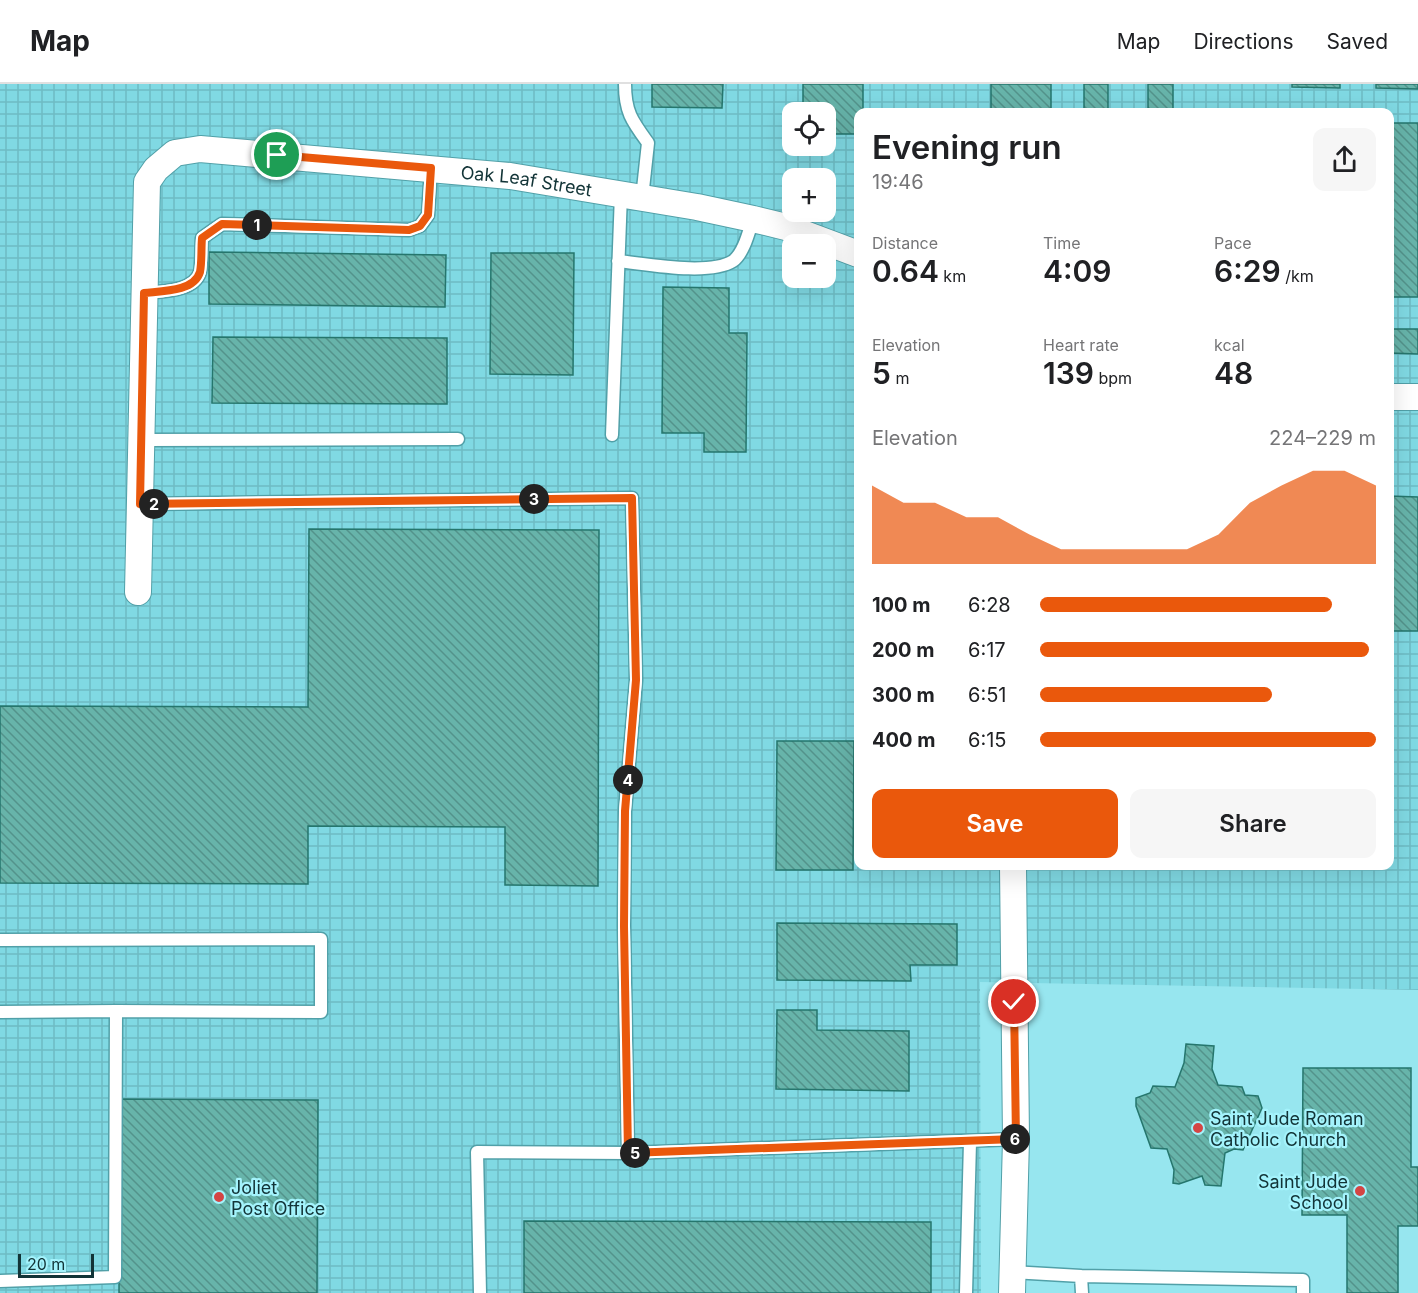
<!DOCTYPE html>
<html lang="en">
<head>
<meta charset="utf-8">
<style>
	body { margin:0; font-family:Inter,sans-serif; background:#f6f6f6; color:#202124; height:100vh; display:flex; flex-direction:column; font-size:22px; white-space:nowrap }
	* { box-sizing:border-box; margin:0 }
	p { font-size:20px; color:#757577 }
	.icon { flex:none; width:33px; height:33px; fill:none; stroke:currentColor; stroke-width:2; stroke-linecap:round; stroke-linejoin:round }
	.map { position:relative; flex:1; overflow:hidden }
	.side { position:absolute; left:854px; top:24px; width:540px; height:762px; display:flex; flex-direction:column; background:#fff; border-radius:12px; box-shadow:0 6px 24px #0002 }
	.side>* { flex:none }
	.tools { position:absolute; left:782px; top:18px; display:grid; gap:12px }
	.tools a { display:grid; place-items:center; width:54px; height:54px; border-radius:12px; background:#fff; box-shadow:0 6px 24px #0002; font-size:30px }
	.scale { position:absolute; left:18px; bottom:15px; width:76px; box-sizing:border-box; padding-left:6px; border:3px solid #123437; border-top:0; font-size:16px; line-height:21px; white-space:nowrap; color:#123437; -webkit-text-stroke:4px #a4f3fc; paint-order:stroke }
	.pin { position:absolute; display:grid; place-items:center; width:51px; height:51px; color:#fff; margin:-26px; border:3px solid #fff; border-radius:50%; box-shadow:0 2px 6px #0007 }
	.km { position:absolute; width:30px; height:30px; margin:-15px; border-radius:50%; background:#222; color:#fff; font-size:16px; line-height:30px; text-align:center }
	.round { display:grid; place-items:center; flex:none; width:63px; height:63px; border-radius:12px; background:#f6f6f6 }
	.headline { display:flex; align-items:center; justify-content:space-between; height:102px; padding:0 18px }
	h1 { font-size:33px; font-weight:600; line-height:45px }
	.stats { display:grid; grid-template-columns:repeat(3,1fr); gap:9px; height:102px; padding:6px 18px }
	.stats div { display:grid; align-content:center }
	.stats b { font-size:30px; font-weight:600 }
	.stats small { font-size:16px; font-weight:400 }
	.stats p { font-size:16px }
	.chart { height:168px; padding:12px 18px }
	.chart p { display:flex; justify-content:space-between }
	.chart svg { width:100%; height:108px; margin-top:6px; fill:#ea580c; opacity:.7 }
	.cta { display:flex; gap:12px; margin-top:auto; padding:12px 18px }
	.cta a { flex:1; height:69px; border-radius:12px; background:#ea580c; color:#fff; font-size:24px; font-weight:600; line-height:69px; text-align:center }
	.cta a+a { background:#f6f6f6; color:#202124 }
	ul { padding:0 18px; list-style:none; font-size:20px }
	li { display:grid; grid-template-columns:96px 72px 1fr; align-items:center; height:45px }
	li i { height:15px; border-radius:8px; background:#ea580c }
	header { display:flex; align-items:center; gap:36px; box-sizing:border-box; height:84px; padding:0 30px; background:#fff; border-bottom:2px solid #e0e0e0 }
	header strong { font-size:28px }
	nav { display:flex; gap:33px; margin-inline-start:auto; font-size:21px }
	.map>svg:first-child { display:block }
	.industrial { fill:url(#industrial-grid); fill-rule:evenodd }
	.building { fill:url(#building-back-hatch); stroke:#25766d; stroke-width:1.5 }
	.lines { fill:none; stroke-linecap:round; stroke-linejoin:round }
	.lane-casing { stroke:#51a0a8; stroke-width:15 }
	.street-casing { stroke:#51a0a8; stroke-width:28 }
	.lane { stroke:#fff; stroke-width:12 }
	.street { stroke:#fff; stroke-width:26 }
	.route-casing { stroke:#fff; stroke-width:12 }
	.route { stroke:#ea580c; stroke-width:8 }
	.poi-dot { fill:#d44544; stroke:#a4f3fc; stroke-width:2 }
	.labels { text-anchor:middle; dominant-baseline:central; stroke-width:4.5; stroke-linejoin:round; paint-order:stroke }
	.street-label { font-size:18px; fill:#123437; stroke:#a4f3fc }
	.poi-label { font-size:18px; fill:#123437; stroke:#a4f3fc; text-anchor:start }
</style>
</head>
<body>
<header>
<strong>Map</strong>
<nav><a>Map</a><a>Directions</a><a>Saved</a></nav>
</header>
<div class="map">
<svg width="1418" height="1209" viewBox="0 0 1418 1209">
	<defs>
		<pattern id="industrial-grid" width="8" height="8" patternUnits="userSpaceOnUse" patternTransform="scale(1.5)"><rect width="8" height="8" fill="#80d9e3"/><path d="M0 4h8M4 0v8" fill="none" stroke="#6ebbc3"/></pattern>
		<pattern id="building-back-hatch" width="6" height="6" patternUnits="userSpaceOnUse" patternTransform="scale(1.5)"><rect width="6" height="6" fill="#67b4aa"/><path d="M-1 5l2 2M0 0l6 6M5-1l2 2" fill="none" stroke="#53938b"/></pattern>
	</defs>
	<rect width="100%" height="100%" fill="#97e6ef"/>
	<!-- industrial -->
	<path class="industrial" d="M0,0H1418V906L980,898L981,1209H0ZM792,28H825V62H792ZM858,28H1389V782H858ZM792,94H825V128H792ZM792,160H825V194H792Z"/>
	<!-- building -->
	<path class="building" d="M652,0H723L722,24L652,23Z
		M803,0H863V28H858V50H825V28H803Z
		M991,0H1051V28H991Z
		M1084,0H1108V28H1084Z
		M1148,0H1173V28H1148Z
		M1292,0H1340V4L1292,3Z
		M1376,0H1418V5L1376,4Z
		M1389,39H1418V213H1389Z
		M209,168L446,171L445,223L209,220Z
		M491,169H574L573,291L490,290Z
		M663,203L729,204V249H747L746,368H704V349H662Z
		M1389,245H1418V270L1389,269Z
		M213,253L447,254V320L212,319Z
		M1389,412L1418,413V547H1389Z
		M309,445L599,446L598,802L505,801V743L308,742V800L0,799V622L308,623Z
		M777,657H854L853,786H776Z
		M777,839L957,840V881H910L911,897L777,896Z
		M777,926H817V946L909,947V1007L776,1005Z
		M1186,960L1214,962L1212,985L1218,1001L1242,1003L1245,1011L1258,1012L1262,1024L1243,1066L1234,1065L1225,1069L1221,1102L1205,1101L1202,1092L1179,1100L1173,1099L1174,1086L1167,1065L1151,1064L1136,1022V1014L1150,1009L1153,1002L1175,1003L1184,979Z
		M1303,984H1411V1083H1418V1142H1398V1209H1347V1131H1302Z
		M120,1015L318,1016L317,1209H119Z
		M524,1137L931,1138V1209H524Z"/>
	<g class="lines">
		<!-- lane casing -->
		<g class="lane-casing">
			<path id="lane" d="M625,0C625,28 632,37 648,59L642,114
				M618,177C647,180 709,192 733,177C744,169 749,147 753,135
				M145,209C161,207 194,208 200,188C202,178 201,165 202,154L222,140L409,146L420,142L428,131L431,84
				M612,351L621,110
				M141,356L458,355
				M140,420L632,414L636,596L625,727L624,841L628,1069
				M0,856L321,855V928L116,927
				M0,928L116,927L115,1193L0,1197
				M1012,1188L1081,1192
				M480,1209L477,1068L628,1069L1016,1055
				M966,1209L970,1058
				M1082,1209L1081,1192L1303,1196V1209"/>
		</g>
		<!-- street casing -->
		<g class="street-casing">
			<g id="street">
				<path d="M1389,313H1418"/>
				<path id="s1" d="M138,508L147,98L156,85L175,69L200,65L510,92L697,123L753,135L786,143L858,170"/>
				<path d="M1012,1209L1016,1055L1013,782"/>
			</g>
		</g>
		<!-- lane -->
		<use href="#lane" class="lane"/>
		<!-- street -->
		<use href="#street" class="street"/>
	</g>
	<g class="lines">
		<!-- route casing -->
		<g class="route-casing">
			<path id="route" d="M277,71L431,84L428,131L420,142L409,146L222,140L202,154C201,165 202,178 200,188C194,208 161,207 144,209L140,420L632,414L636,596L625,727L624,842L628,1069L1016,1055L1014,918"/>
		</g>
		<!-- route -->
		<use href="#route" class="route"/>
	</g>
	<!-- markers -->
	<g class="poi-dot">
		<circle cx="1198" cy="1044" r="6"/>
		<circle cx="1360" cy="1107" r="6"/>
		<circle cx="219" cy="1113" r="6"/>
	</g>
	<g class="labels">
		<!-- street labels -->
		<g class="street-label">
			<text stroke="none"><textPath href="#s1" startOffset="804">Oak Leaf Street</textPath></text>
		</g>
		<!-- poi labels -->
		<g class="poi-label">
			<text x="1210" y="1034">Saint Jude Roman<tspan x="1210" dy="21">Catholic Church</tspan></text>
			<text x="1348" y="1097" text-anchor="end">Saint Jude<tspan x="1348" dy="21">School</tspan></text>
			<text x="231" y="1103">Joliet<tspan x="231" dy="21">Post Office</tspan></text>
		</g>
	</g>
</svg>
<div class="tools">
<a><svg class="icon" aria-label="locate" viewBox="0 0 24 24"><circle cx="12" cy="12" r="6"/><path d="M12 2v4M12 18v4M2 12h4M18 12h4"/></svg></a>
<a>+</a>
<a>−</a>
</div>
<div class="scale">20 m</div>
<div class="pin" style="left:277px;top:71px;background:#1e9e55"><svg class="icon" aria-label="arrive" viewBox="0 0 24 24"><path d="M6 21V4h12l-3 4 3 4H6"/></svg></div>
<div class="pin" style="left:1014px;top:918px;background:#d93025"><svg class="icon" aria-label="check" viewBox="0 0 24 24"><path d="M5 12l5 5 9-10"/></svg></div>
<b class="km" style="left:257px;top:141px">1</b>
<b class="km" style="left:154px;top:420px">2</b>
<b class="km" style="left:534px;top:415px">3</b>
<b class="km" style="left:628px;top:696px">4</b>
<b class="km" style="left:635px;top:1069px">5</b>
<b class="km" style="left:1015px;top:1055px">6</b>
<section class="side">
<div class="headline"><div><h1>Evening run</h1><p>19:46</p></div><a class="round"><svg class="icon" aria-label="share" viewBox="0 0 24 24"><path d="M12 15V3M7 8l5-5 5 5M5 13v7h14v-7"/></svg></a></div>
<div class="stats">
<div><p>Distance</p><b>0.64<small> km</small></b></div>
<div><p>Time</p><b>4:09</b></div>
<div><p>Pace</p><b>6:29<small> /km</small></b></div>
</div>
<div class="stats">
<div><p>Elevation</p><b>5<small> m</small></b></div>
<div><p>Heart rate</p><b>139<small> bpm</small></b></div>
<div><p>kcal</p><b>48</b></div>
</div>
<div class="chart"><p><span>Elevation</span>224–229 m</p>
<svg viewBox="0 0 160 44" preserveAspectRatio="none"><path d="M0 44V12L10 19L20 19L30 25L40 25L50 32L60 38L70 38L80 38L90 38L100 38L110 32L120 19L130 12L140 6L150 6L160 12V44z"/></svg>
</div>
<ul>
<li><b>100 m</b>6:28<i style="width:87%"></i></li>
<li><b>200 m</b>6:17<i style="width:98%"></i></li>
<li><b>300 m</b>6:51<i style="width:69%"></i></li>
<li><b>400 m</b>6:15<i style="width:100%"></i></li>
</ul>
<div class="cta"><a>Save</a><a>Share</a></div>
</section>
</div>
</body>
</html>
